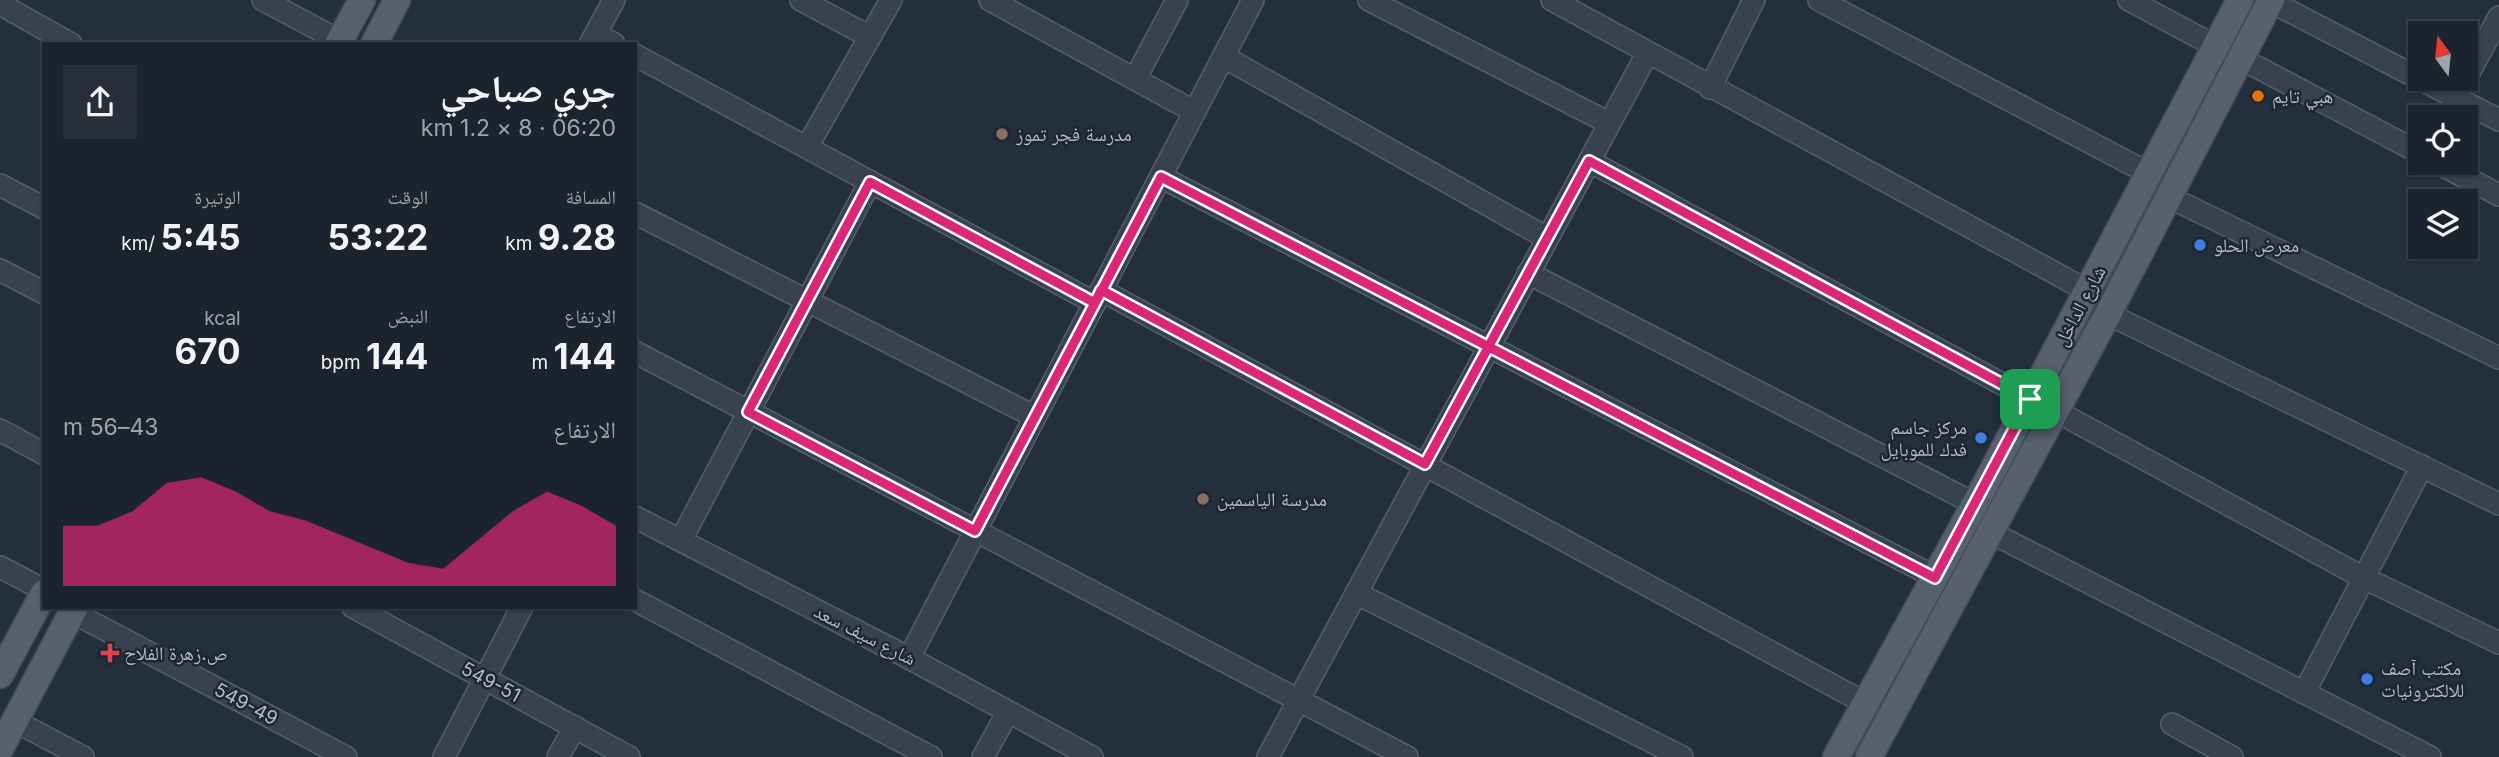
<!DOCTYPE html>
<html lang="ar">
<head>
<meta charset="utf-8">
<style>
	body { margin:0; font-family:Inter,"Noto Naskh Arabic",sans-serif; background:#282f3a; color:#f1f3f6; direction:rtl; height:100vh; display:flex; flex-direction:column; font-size:26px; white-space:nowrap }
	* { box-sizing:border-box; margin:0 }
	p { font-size:23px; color:#a0a4aa }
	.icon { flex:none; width:38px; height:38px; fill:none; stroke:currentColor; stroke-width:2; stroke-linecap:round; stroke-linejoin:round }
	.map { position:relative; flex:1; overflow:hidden; direction:ltr }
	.sheet { position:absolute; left:42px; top:42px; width:595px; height:567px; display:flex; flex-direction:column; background:#1b232e; border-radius:0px; box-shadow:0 2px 5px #0004,0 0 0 2px #39404a; direction:rtl }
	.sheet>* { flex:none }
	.needle { width:46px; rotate:345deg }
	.fabs { position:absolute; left:2408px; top:21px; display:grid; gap:14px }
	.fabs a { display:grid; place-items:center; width:70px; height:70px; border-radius:0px; background:#1b232e; box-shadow:0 2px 5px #0004,0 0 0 2px #39404a; font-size:35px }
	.pin { position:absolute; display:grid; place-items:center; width:60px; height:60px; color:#fff; margin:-30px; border-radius:14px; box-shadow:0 4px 10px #0006 }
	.round { display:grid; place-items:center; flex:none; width:74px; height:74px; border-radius:0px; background:#282f3a }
	.headline { display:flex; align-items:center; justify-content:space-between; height:119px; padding:0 21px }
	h1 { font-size:38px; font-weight:700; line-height:52px }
	.metrics { display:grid; grid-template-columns:repeat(3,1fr); gap:10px; height:119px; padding:7px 21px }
	.metrics div { display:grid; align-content:center }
	.metrics b { font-size:35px; font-weight:700 }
	.metrics small { font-size:19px; font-weight:400 }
	.metrics p { font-size:19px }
	.chart { height:196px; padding:14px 21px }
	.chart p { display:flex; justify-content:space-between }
	.chart svg { width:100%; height:126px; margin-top:7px; fill:#db2777; opacity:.7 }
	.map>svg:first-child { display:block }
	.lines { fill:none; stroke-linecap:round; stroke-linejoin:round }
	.minor-casing { stroke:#565f6c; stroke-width:24 }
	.major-casing { stroke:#414a57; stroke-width:29 }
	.minor { stroke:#38414e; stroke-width:21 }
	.major { stroke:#56606e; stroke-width:26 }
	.route-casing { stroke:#fff; stroke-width:14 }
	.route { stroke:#db2777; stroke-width:9 }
	.food-dot { fill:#e8710a; stroke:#1d2633; stroke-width:2.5 }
	.education-dot { fill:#8d6e63; stroke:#1d2633; stroke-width:2.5 }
	.shop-dot { fill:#3f7fe0; stroke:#1d2633; stroke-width:2.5 }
	.health-dot { fill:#e0444e; stroke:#1d2633; stroke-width:2.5 }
	.labels { text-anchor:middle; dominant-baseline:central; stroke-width:5; stroke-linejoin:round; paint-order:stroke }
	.poi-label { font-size:19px; fill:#b4bcc9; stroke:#1d2633; text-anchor:start }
	.street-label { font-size:19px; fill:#b4bcc9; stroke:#1d2633 }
</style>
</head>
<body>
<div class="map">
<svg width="2499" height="757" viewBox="0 0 2499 757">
	<rect width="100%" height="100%" fill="#242f3e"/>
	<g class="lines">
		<!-- minor casing -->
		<g class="minor-casing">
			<path id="minor" d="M263,0L340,41
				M801,0L870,37
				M990,0L1195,112
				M1369,0L1609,123
				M1552,0L2088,291
				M1819,0L2150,174
				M2129,0L2215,46
				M2270,1L2420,79
				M0,4L71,44
				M596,34L614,44
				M590,44L614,0
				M635,55L1095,303
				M1224,57L1547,238
				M2240,58L2420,153
				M1135,79L1177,0
				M2420,79L2499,120
				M1710,88L1754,0
				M2456,97L2499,17
				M807,147L891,0
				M1589,161L2030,399
				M2438,163L2499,195
				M1161,177L1935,577
				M0,185L44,208
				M2167,196L2499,358
				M635,213L1035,417
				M0,270L44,293
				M1528,273L1975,504
				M1101,290L1865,703
				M2108,314L2499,504
				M635,352L1407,757
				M2056,411L2362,577L2499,643
				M0,430L44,454
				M635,517L909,658L1092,757
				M1990,532L2430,757
				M681,540L870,182
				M0,567L44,590
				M1356,593L1682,757
				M635,600L931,757
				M353,607L629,757
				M72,612L346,757
				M909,658L1253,0
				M2304,693L2422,466
				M15,721L83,757
				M2172,724L2232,757
				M444,757L522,607
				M558,757L575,727
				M983,757L1008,712
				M1268,757L1647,54"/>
		</g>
		<!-- major casing -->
		<g class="major-casing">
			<path id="major" d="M338,44L362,0
				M374,44L397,0
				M0,675L44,593
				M0,749L75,607
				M1836,757L1975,504L2240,0
				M1869,757L2108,314L2271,0"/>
		</g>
		<!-- minor -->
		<use href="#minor" class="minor"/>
		<!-- major -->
		<use href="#major" class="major"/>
	</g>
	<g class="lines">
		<!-- route casing -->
		<g class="route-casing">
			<path id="route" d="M2030,399L1935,578C1677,444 1419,310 1161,177C1139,219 1117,261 1095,303L975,531L748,412L870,182L1095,303L1101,290L1425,464L1589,161L2030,399"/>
		</g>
		<!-- route -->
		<use href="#route" class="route"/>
	</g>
	<!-- markers -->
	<circle class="food-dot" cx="2258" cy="96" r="7"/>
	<g class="education-dot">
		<circle cx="1002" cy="134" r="7"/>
		<circle cx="1203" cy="499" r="7"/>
	</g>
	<g class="shop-dot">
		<circle cx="2200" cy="245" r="7"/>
		<circle cx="1981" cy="438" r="7"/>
		<circle cx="2367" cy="679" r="7"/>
	</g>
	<path class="health-dot" d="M106.5 642.5h7v7h7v7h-7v7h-7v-7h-7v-7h7z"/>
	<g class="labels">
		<!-- poi labels -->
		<g class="poi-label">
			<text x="2272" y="96">هبي تايم</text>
			<text x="1016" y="134">مدرسة فجر تموز</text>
			<text x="2214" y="245">معرض الحلو</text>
			<text x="1967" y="427" text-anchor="end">مركز جاسم<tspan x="1967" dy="22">فدك للموبايل</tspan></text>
			<text x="1217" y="499">مدرسة الياسمين</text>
			<text x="124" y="653">ص.زهرة الفلاح</text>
			<text x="2381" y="668">مكتب آصف<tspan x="2381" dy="22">للالكترونيات</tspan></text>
		</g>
		<!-- street labels -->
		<g class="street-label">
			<text transform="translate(2080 306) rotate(-62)">شارع الداخل</text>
			<text transform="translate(865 635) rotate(27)">شارع سيف سعد</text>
			<text transform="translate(491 682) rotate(28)">549-51</text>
			<text transform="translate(246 704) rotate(28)">549-49</text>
		</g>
	</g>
</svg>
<div class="fabs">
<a><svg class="needle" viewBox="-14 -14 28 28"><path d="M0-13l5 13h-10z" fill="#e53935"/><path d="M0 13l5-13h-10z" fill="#a0a4aa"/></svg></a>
<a><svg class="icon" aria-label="locate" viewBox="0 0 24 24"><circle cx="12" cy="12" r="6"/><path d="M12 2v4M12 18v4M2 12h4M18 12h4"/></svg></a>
<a><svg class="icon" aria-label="layers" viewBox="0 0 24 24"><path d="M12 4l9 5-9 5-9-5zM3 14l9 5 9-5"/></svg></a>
</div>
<div class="pin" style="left:2030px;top:399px;background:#1e9e55"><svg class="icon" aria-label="arrive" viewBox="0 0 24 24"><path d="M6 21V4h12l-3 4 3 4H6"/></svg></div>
<section class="sheet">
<div class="headline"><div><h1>جري صباحي</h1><p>06:20 · 8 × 1.2 km</p></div><a class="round"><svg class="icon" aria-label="share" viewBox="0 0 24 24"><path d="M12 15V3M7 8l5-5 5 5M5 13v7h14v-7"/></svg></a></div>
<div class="metrics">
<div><p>المسافة</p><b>9.28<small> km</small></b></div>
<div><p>الوقت</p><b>53:22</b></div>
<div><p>الوتيرة</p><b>5:45<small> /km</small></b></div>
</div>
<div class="metrics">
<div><p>الارتفاع</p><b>144<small> m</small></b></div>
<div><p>النبض</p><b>144<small> bpm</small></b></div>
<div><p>kcal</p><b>670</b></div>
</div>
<div class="chart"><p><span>الارتفاع</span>43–56 m</p>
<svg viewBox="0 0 160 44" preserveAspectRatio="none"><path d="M0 44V23L10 23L20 18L30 8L40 6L50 11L60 18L70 21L80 26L90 31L100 36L110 38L120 28L130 18L140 11L150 16L160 23V44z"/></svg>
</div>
</section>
</div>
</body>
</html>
